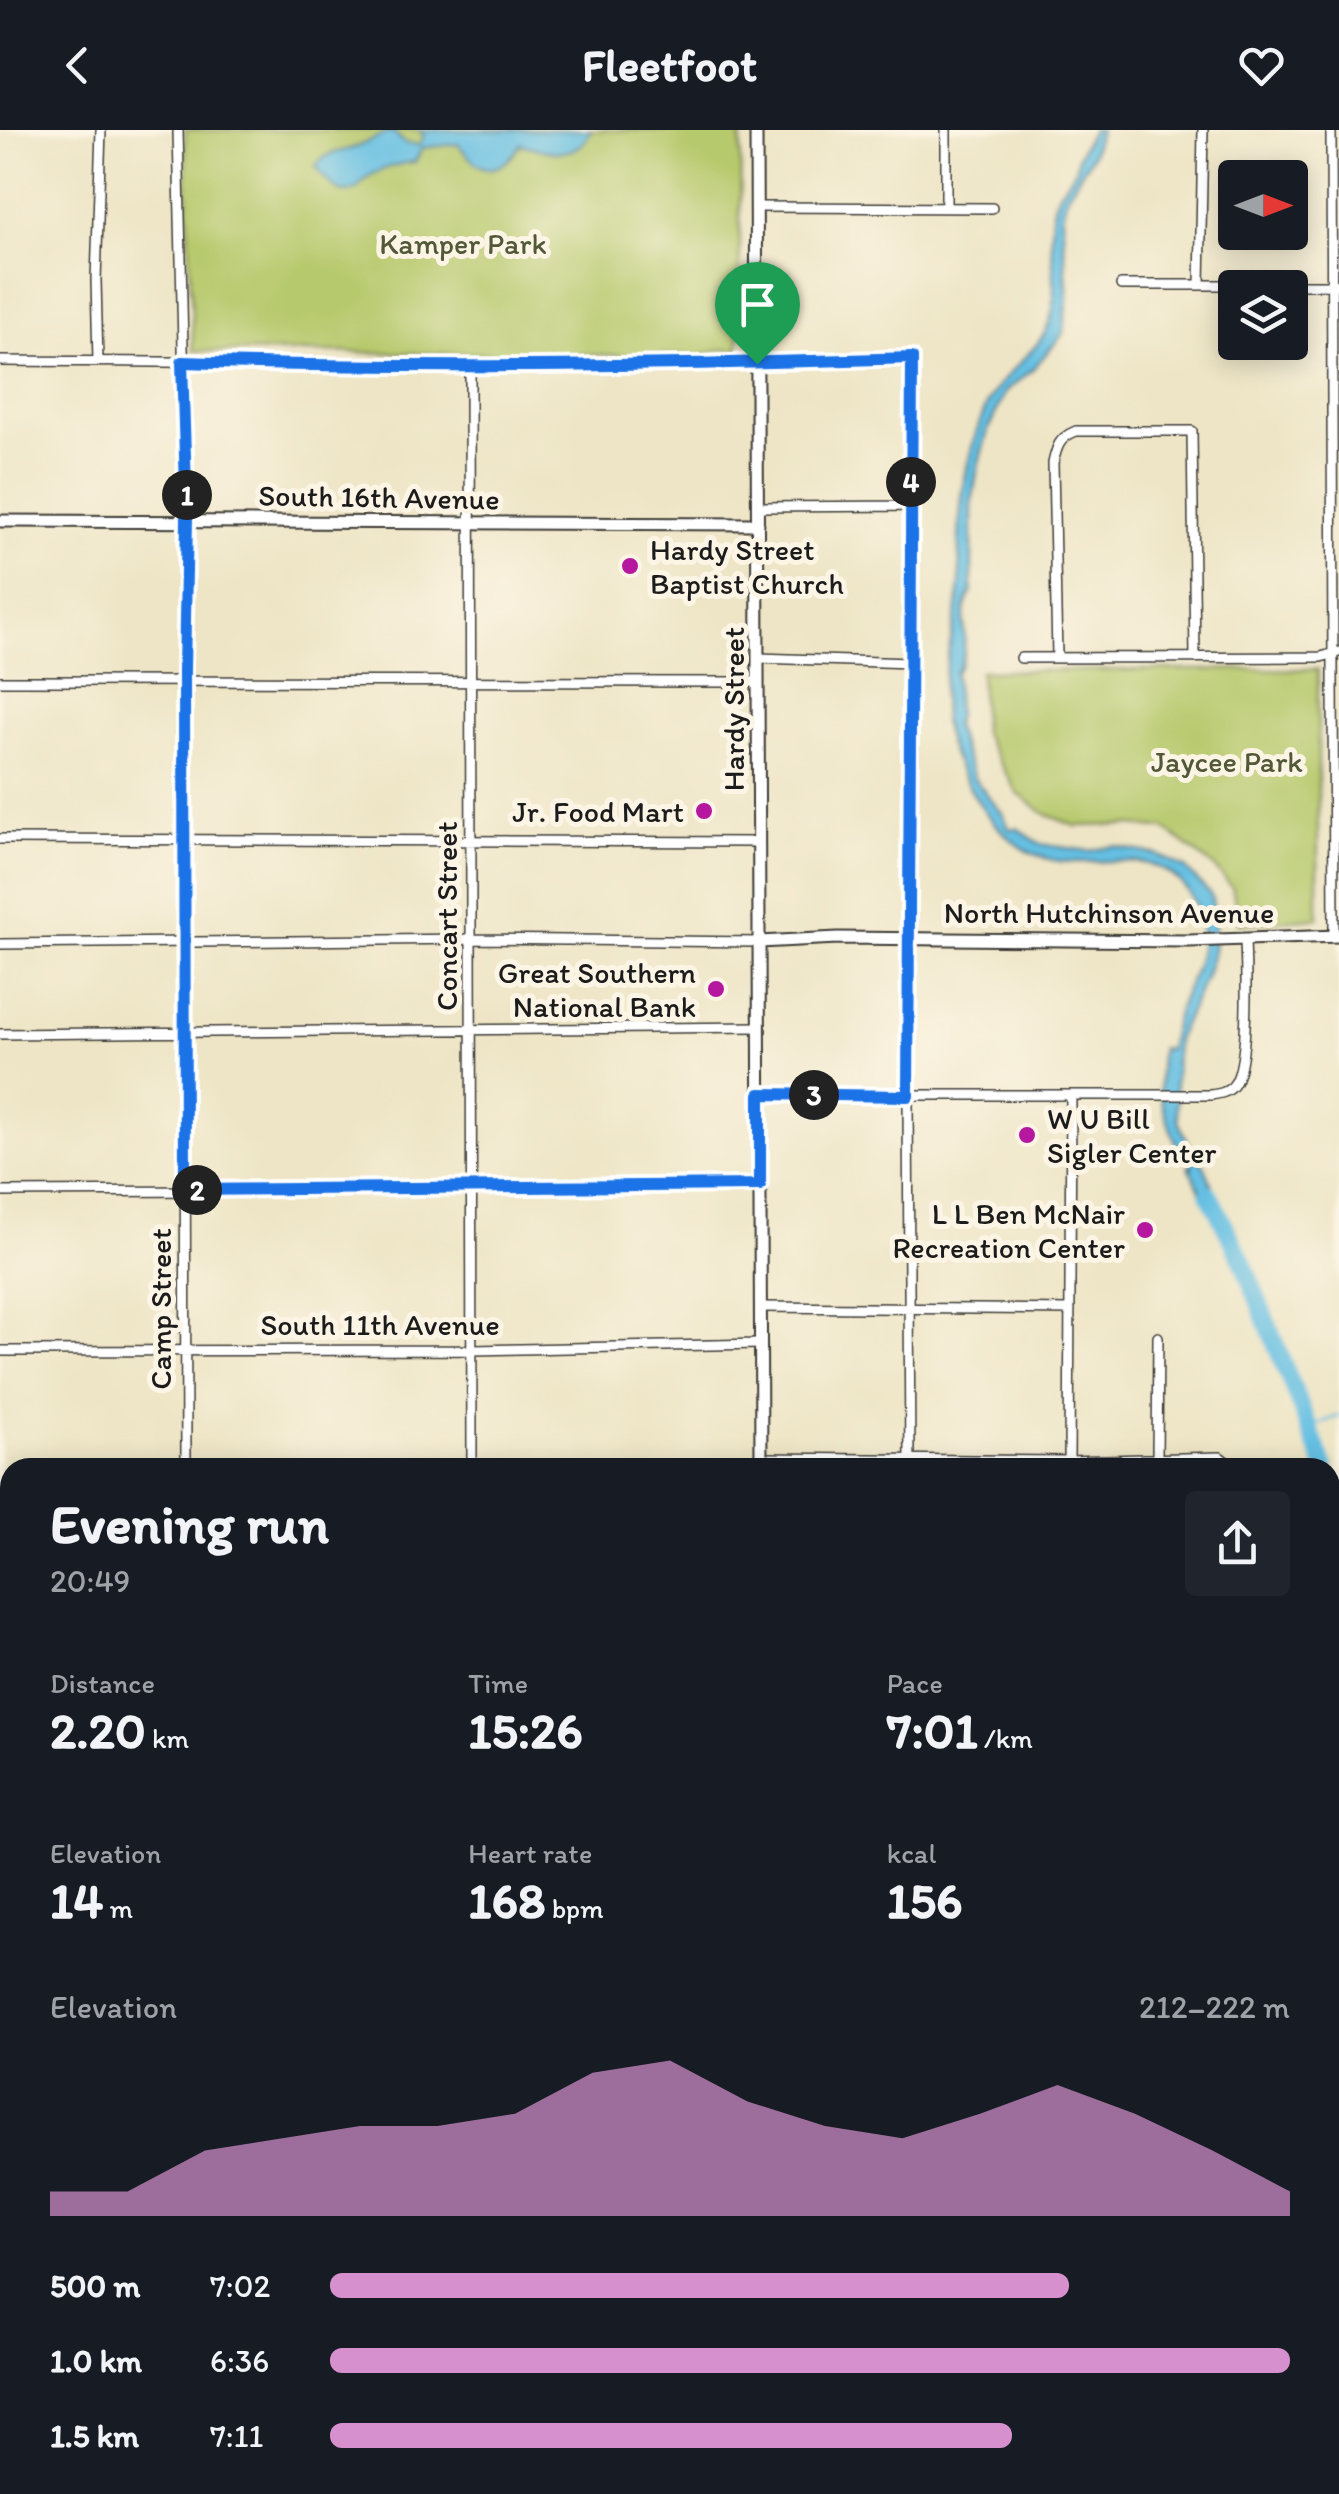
<!DOCTYPE html>
<html lang="en">
<head>
<meta charset="utf-8">
<style>
	body { margin:0; font-family:Itim,sans-serif; background:#20242c; color:#f1f3f6; height:100vh; display:flex; flex-direction:column; font-size:38px; white-space:nowrap }
	* { box-sizing:border-box; margin:0 }
	p { font-size:32px; color:#9ea1a6 }
	.icon { flex:none; width:55px; height:55px; fill:none; stroke:currentColor; stroke-width:2; stroke-linecap:round; stroke-linejoin:round }
	.map { position:relative; flex:1; overflow:hidden }
	.drawer { position:absolute; left:0px; top:1328px; width:1340px; height:1038px; display:flex; flex-direction:column; background:#171b24; border-radius:30px 30px 0 0; box-shadow:0 5px 25px #0003 }
	.drawer>* { flex:none }
	.needle { width:65px; rotate:90deg }
	.controls { position:absolute; left:1218px; top:30px; display:grid; gap:20px }
	.controls a { display:grid; place-items:center; width:90px; height:90px; border-radius:10px; background:#171b24; box-shadow:0 5px 25px #0003; font-size:50px }
	.pin { position:absolute; display:grid; place-items:center; width:85px; height:85px; color:#fff; margin:-102px -42px; border-radius:50% 50% 50% 0; rotate:-45deg; box-shadow:0 0 10px #0007 }
	.pin .icon { rotate:45deg }
	.km { position:absolute; width:50px; height:50px; margin:-25px; border-radius:50%; background:#222; color:#fff; font-size:28px; line-height:50px; text-align:center }
	.round { display:grid; place-items:center; flex:none; width:105px; height:105px; border-radius:10px; background:#20242c }
	.overview { display:flex; align-items:center; justify-content:space-between; height:170px; padding:0 50px }
	h1 { font-size:55px; font-weight:700; line-height:75px }
	.figures { display:grid; grid-template-columns:repeat(3,1fr); gap:15px; height:170px; padding:10px 50px }
	.figures div { display:grid; align-content:center }
	.figures b { font-size:50px; font-weight:700 }
	.figures small { font-size:28px; font-weight:400 }
	.figures p { font-size:28px }
	.chart { height:280px; padding:20px 50px }
	.chart p { display:flex; justify-content:space-between }
	.chart svg { width:100%; height:180px; margin-top:10px; fill:#d690ce; opacity:.7 }
	ul { padding:0 50px; list-style:none; font-size:32px }
	li { display:grid; grid-template-columns:160px 120px 1fr; align-items:center; height:75px }
	li i { height:25px; border-radius:12px; background:#d690ce }
	header { display:flex; justify-content:space-between; align-items:center; height:130px; padding:0 50px; background:#171b24; font-size:45px; font-weight:700 }
	.map>svg:first-child { display:block }
	.green { fill:#b7c96d; stroke:#6a7244; stroke-width:2.5 }
	.water { fill:#65bfe2; stroke:#406e7f; stroke-width:2.5 }
	.lines { fill:none; stroke-linecap:round; stroke-linejoin:round }
	.stream { stroke:#65bfe2; stroke-width:2.5 }
	.river { stroke:#65bfe2; stroke-width:18 }
	.minor-casing { stroke:#3c3a36; stroke-width:12 }
	.major-casing { stroke:#3c3a36; stroke-width:15 }
	.minor { stroke:#fff; stroke-width:9 }
	.major { stroke:#fff; stroke-width:11 }
	.route-casing { stroke:#fff; stroke-width:20 }
	.route { stroke:#1a73e8; stroke-width:12 }
	.poi-dot { fill:#b5179e; stroke:#fcf5e5; stroke-width:4 }
	.labels { text-anchor:middle; dominant-baseline:central; stroke-width:10; stroke-linejoin:round; paint-order:stroke }
	.park-label { font-size:30px; fill:#525938; stroke:#fcf5e5 }
	.street-label { font-size:30px; fill:#1c1c1c; stroke:#fcf5e5 }
	.poi-label { font-size:30px; fill:#1c1c1c; stroke:#fcf5e5; text-anchor:end }
</style>
</head>
<body>
<header><svg class="icon" aria-label="back" viewBox="0 0 24 24"><path d="M15 5l-7 7 7 7"/></svg>Fleetfoot<svg class="icon" aria-label="heart" viewBox="0 0 24 24"><path d="M12 20l-8-8c-3-5 5-10 8-4 3-6 11-1 8 4z"/></svg></header>
<div class="map">
<svg width="1339" height="2364" viewBox="0 0 1339 2364">
	<rect width="100%" height="100%" fill="#fcf5e5"/>
	<filter id="ink" filterUnits="userSpaceOnUse"><feTurbulence type="fractalNoise" baseFrequency=".01" numOctaves="2"/><feDisplacementMap in="SourceGraphic" scale="20" xChannelSelector="R" yChannelSelector="G"/><feConvolveMatrix kernelMatrix="1 2 1 2 8 2 1 2 1" color-interpolation-filters="sRGB"/></filter>
	<filter id="wash" filterUnits="userSpaceOnUse"><feTurbulence type="fractalNoise" baseFrequency=".0048" numOctaves="4" result="noise"/><feDisplacementMap in="SourceGraphic" scale="40" xChannelSelector="R" yChannelSelector="G"/><feGaussianBlur stdDeviation="2.25" result="paint"/><feColorMatrix in="noise" values="0 0 0 0 0 0 0 0 0 0 0 0 0 0 0 0 0 1.4 0 .05"/><feComposite in="paint" operator="in"/></filter>
	<g filter="url(#wash)">
		<rect width="100%" height="100%" fill="#eee5c6"/>
		<!-- green -->
		<path class="green" d="M185,0H741L739,219L718,220L701,226L193,221Z
			M1318,539V788L1239,794L1232,757L1212,735L1165,699L1131,695L1075,696L1047,685L1018,664L983,604L980,541Z
			M1330,2181H1335L1333,2364H1142V2355H1330Z
			M776,2355H1132L1131,2364H776Z"/>
		<!-- water -->
		<path class="water" d="M419,0H591C577,32 548,22 521,14C498,49 480,44 458,14L422,18L415,32C400,33 380,39 368,47C363,51 360,56 356,59C339,70 324,48 316,36C328,19 344,23 361,15C371,10 381,5 392,1L405,13L419,15L424,6Z
			M1092,0H1100L1091,27L1067,65L1062,85L1068,170L1063,204L1032,240L1006,261L988,300L978,336L972,373V462C954,487 975,519 955,543L957,586L954,596L974,648L1004,686L1009,699L1017,698L1040,714L1089,721L1114,716L1158,725L1185,738L1211,765L1215,787L1213,823L1205,848L1176,910L1175,953L1178,991L1196,1029L1204,1035L1220,1076V1085L1211,1084L1189,1036L1193,1037L1187,1021L1178,1017C1162,980 1155,958 1161,918L1168,919C1172,903 1176,883 1182,868C1190,851 1197,838 1200,819C1207,778 1182,737 1138,732C1101,727 1061,741 1026,720C993,700 969,661 953,626C927,571 956,510 960,454C961,440 958,425 959,409C960,363 968,319 986,277C1000,243 1036,226 1049,194C1062,159 1046,116 1053,80C1056,63 1065,55 1074,42C1077,37 1076,32 1078,27C1081,18 1087,9 1092,0Z"/>
		<g class="lines">
			<!-- stream -->
			<path class="stream" d="M1311,1301L1318,1294L1339,1286
				M1157,2355L1162,2364"/>
			<!-- river -->
			<path class="river" d="M1209,1064L1242,1130L1325,1338
				M1330,1351L1339,1380
				M1330,1471L1339,1430
				M1330,1693L1339,1718"/>
		</g>
	</g>
	<g filter="url(#ink)">
		<g class="lines">
			<!-- minor casing -->
			<g class="minor-casing">
				<path id="minor" d="M178,0L187,389L184,539L186,1338
					M1331,0L1334,806
					M946,76V0
					M757,77L992,78
					M1121,155H1339
					M1200,155L1203,0
					M0,231C304,232 608,239 912,228L908,966L910,1338
					M98,232L96,150L101,0
					M470,235L472,1338
					M758,377L911,376
					M1057,527L1053,333C1057,316 1059,308 1076,301H1192L1195,528
					M758,528L911,533
					M1021,528L1321,527L1339,522
					M0,551L758,552
					M0,709L759,712
					M0,814L471,809L759,812
					M0,904L759,897
					M760,965H1210C1218,964 1226,963 1232,957C1250,939 1246,837 1245,810
					M0,1062L472,1060L760,1055
					M760,1177L1070,1180
					M0,1221L472,1220L760,1214
					M761,1328L1069,1331L1220,1327L1234,1338
					M1157,1329L1158,1207
					M1069,1338L1071,965
					M0,1381H10
					M0,1497L10,1487
					M1330,1620H1339
					M0,1762L10,1772
					M0,1790L10,1780
					M1330,1969L1336,1973L1333,2364
					M0,2080L10,2070
					M281,2355L290,2364
					M602,2355L611,2364
					M7,2364L16,2355
					M301,2364L309,2355
					M1142,2364V2355"/>
			</g>
			<!-- major casing -->
			<g class="major-casing">
				<path id="major" d="M756,0L761,1338
					M0,391L758,394
					M759,812L838,808L1189,811L1339,806
					M0,1445L10,1455
					M764,2355V2364"/>
			</g>
			<!-- minor -->
			<use href="#minor" class="minor"/>
			<!-- major -->
			<use href="#major" class="major"/>
		</g>
	</g>
	<g class="lines" filter="url(#ink)">
		<!-- route casing -->
		<g class="route-casing">
			<path id="route" d="M912,228L908,966L760,964V1055L185,1060L184,539L187,390L182,232C425,240 669,236 912,228Z"/>
		</g>
		<!-- route -->
		<use href="#route" class="route"/>
	</g>
	<!-- markers -->
	<g class="poi-dot">
		<circle cx="630" cy="436" r="10"/>
		<circle cx="704" cy="681" r="10"/>
		<circle cx="716" cy="859" r="10"/>
		<circle cx="1027" cy="1005" r="10"/>
		<circle cx="1145" cy="1100" r="10"/>
	</g>
	<g class="labels">
		<!-- park labels -->
		<g class="park-label">
			<text x="463" y="113">Kamper Park</text>
			<text x="1227" y="631">Jaycee Park</text>
		</g>
		<!-- street labels -->
		<g class="street-label">
			<text transform="translate(379 367) rotate(1)">South 16th Avenue</text>
			<text transform="translate(733 579) rotate(-90)">Hardy Street</text>
			<text x="1109" y="782">North Hutchinson Avenue</text>
			<text transform="translate(446 786) rotate(-90)">Concart Street</text>
			<text transform="translate(160 1179) rotate(-90)">Camp Street</text>
			<text x="380" y="1194">South 11th Avenue</text>
		</g>
		<!-- poi labels -->
		<g class="poi-label">
			<text x="650" y="419" text-anchor="start">Hardy Street<tspan x="650" dy="34">Baptist Church</tspan></text>
			<text x="684" y="681">Jr. Food Mart</text>
			<text x="696" y="842">Great Southern<tspan x="696" dy="34">National Bank</tspan></text>
			<text x="1047" y="988" text-anchor="start">W U Bill<tspan x="1047" dy="34">Sigler Center</tspan></text>
			<text x="1125" y="1083">L L Ben McNair<tspan x="1125" dy="34">Recreation Center</tspan></text>
		</g>
	</g>
</svg>
<div class="controls">
<a><svg class="needle" viewBox="-14 -14 28 28"><path d="M0-13l5 13h-10z" fill="#e53935"/><path d="M0 13l5-13h-10z" fill="#9ea1a6"/></svg></a>
<a><svg class="icon" aria-label="layers" viewBox="0 0 24 24"><path d="M12 4l9 5-9 5-9-5zM3 14l9 5 9-5"/></svg></a>
</div>
<div class="pin" style="left:757px;top:234px;background:#1e9e55"><svg class="icon" aria-label="arrive" viewBox="0 0 24 24"><path d="M6 21V4h12l-3 4 3 4H6"/></svg></div>
<b class="km" style="left:187px;top:365px">1</b>
<b class="km" style="left:197px;top:1060px">2</b>
<b class="km" style="left:814px;top:965px">3</b>
<b class="km" style="left:911px;top:352px">4</b>
<section class="drawer">
<div class="overview"><div><h1>Evening run</h1><p>20:49</p></div><a class="round"><svg class="icon" aria-label="share" viewBox="0 0 24 24"><path d="M12 15V3M7 8l5-5 5 5M5 13v7h14v-7"/></svg></a></div>
<div class="figures">
<div><p>Distance</p><b>2.20<small> km</small></b></div>
<div><p>Time</p><b>15:26</b></div>
<div><p>Pace</p><b>7:01<small> /km</small></b></div>
</div>
<div class="figures">
<div><p>Elevation</p><b>14<small> m</small></b></div>
<div><p>Heart rate</p><b>168<small> bpm</small></b></div>
<div><p>kcal</p><b>156</b></div>
</div>
<div class="chart"><p><span>Elevation</span>212–222 m</p>
<svg viewBox="0 0 160 44" preserveAspectRatio="none"><path d="M0 44V38L10 38L20 28L30 25L40 22L50 22L60 19L70 9L80 6L90 16L100 22L110 25L120 19L130 12L140 19L150 28L160 38V44z"/></svg>
</div>
<ul>
<li><b>500 m</b>7:02<i style="width:77%"></i></li>
<li><b>1.0 km</b>6:36<i style="width:100%"></i></li>
<li><b>1.5 km</b>7:11<i style="width:71%"></i></li>
</ul>
</section>
</div>
</body>
</html>
